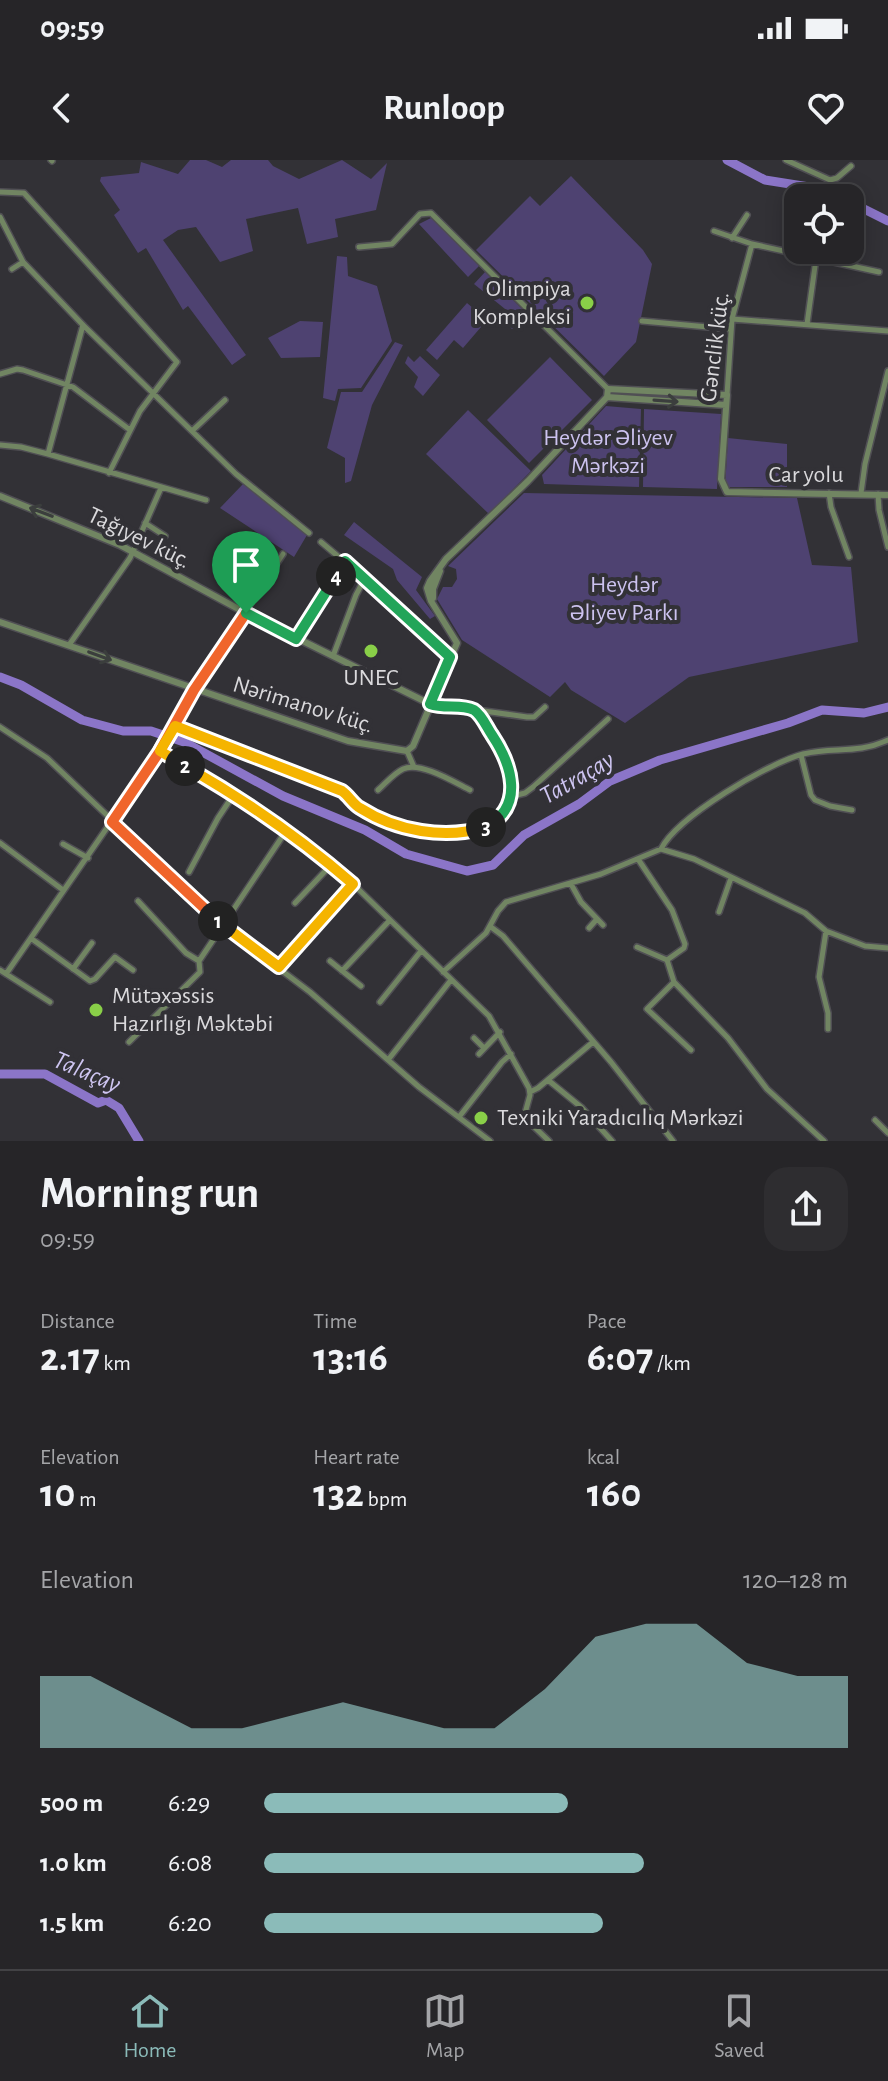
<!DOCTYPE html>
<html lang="en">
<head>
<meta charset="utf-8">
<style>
	body { margin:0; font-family:"Alegreya Sans",sans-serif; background:#2e2d30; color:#f1f3f6; height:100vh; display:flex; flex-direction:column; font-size:30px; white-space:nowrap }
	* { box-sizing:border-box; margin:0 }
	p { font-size:26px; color:#a4a5a8 }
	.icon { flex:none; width:44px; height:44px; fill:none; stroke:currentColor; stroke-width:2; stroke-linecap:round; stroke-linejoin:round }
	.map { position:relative; height:981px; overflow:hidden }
	.details { display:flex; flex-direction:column; background:#262528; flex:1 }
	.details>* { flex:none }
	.tools { position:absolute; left:784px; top:24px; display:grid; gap:16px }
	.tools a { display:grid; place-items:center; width:80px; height:80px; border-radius:16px; background:#262528; box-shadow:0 4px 20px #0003,0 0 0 2px #424245; font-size:40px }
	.pin { position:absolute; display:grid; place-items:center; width:68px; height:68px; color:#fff; margin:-82px -34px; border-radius:50% 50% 50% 0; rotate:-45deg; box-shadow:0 0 8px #0007 }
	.pin .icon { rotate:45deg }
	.km { position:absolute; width:40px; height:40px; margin:-20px; border-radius:50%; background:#222; color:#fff; font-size:22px; line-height:40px; text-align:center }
	.round { display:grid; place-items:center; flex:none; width:84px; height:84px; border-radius:24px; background:#2e2d30 }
	.head { display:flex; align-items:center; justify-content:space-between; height:136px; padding:0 40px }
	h1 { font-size:44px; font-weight:600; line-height:60px }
	.metrics { display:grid; grid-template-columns:repeat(3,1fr); gap:12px; height:136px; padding:8px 40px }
	.metrics div { display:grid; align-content:center }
	.metrics b { font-size:40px; font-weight:600 }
	.metrics small { font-size:22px; font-weight:400 }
	.metrics p { font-size:22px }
	.chart { height:224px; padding:16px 40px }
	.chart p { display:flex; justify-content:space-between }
	.chart svg { width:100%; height:144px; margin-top:8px; fill:#8bbbb9; opacity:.7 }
	ul { padding:0 40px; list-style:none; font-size:26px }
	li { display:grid; grid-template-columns:128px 96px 1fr; align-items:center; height:60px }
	li i { height:20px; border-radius:10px; background:#8bbbb9 }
	.status { display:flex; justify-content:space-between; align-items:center; height:56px; padding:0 40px; background:#262528; direction:ltr }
	.status svg { height:22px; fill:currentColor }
	header { display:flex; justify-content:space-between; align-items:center; height:104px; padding:0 40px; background:#262528; font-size:36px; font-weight:600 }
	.tab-bar { display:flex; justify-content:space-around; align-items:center; height:112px; border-top:2px solid #424245; background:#262528; font-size:22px; color:#a4a5a8 }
	.tab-bar a { display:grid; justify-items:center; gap:4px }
	.tab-bar .active { color:#8bbbb9 }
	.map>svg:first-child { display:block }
	.green { fill:#4e4271 }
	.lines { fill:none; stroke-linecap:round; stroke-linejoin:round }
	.river { stroke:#8b75c8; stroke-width:9 }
	.minor-casing { stroke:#504f54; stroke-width:8 }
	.tertiary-casing { stroke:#504f54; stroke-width:9 }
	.minor { stroke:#718562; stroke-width:5 }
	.tertiary { stroke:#718562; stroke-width:6 }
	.oneway { stroke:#3b3e3d }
	.split-1-casing { stroke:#fff; stroke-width:16 }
	.split-2-casing { stroke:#fff; stroke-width:16 }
	.split-3-casing { stroke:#fff; stroke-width:16 }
	.split-4-casing { stroke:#fff; stroke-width:16 }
	.split-5-casing { stroke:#fff; stroke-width:16 }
	.split-1 { stroke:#f0652b; stroke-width:10 }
	.split-2 { stroke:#f5b400; stroke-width:10 }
	.split-3 { stroke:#f5b400; stroke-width:10 }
	.split-4 { stroke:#22a559; stroke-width:10 }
	.split-5 { stroke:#22a559; stroke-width:10 }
	.poi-dot { fill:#89cf48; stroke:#323136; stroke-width:3 }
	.labels { text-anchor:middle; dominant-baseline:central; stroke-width:8; stroke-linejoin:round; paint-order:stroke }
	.poi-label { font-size:24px; fill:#dad9dc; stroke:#323136; text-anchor:start }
	.street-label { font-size:24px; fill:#dad9dc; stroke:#323136 }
	.park-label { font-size:24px; fill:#ccc2ef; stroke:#323136 }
	.water-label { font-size:26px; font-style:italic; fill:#cec5f1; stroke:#323136 }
</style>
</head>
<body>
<div class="status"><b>09:59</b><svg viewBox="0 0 49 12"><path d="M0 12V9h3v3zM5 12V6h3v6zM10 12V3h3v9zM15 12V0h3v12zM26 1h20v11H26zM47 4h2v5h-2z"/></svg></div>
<header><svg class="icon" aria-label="back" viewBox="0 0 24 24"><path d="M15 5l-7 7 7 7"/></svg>Runloop<svg class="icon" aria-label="heart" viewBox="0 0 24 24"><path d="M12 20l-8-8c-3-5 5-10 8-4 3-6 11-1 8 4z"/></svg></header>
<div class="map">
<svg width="888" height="981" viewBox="0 0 888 981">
	<rect width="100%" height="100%" fill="#323136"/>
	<!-- green -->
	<path class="green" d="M190,0H206L222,7L231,0H268L273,6L299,19L342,0L371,19L387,3L376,50L335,59L338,77L307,84L298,48L246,59L253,91L220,102L196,67L178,70L163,80L246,195L232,205L188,146L183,150L146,88L138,93L114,55L120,50L100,21L101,17L139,13L141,2L178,14Z
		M571,16L643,90L652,104L636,182L604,216L476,90L530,36L540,46Z
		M431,58L479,106L468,117L419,64Z
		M337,96L347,97L348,116L377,126L392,181L361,228L338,229L335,241L323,238Z
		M485,112L526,153L512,169L508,165L515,157L474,124Z
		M467,143L487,160L463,188L454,180L437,200L426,190Z
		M300,161L323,162L320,197L281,198L268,178Z
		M395,182L403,185L372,245L351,321L345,323V298L327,288L341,232H362Z
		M408,196L414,202L420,196L440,215L423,236L414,227L418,217L405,203Z
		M550,197L592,240L529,303L487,260Z
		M606,246L641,249L639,327L544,324L542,315Z
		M644,249L721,254L717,329L643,327Z
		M468,250L531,311L489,354L426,294Z
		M728,278L787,284V327H725Z
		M243,324L307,375L294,397L220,348Z
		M524,333L797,338L812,405L851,407L858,482L689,517L625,563L571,530L565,522L550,537L462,480L437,439L443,427H452L457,419L456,409L448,406Z
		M354,362L422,417L416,430L435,456L430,459L397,420L393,409L344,375Z"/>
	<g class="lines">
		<!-- river -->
		<path class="river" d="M727,0L765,20L828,30L843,38
			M850,42L888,61
			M0,517L21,525L82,560L123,571H151L184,582L283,636L365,670L406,694L467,711L493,705L524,675L579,644L610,621L660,600L788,563L822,550L864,553L888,547
			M0,914H45L98,943L106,940L119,948L139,981"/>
		<!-- minor casing -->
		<g class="minor-casing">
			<path id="minor" d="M51,0L52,1
				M786,0L830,20L837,18L851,6
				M0,32L24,33L177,202L140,251L109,313
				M0,57L23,102L83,165L236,314L309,373
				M714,71L752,84
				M732,78L747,55
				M359,87L392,84L420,54L431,53L608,229
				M12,109L23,102
				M732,159L888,171
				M642,161L730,169
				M807,164L816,99
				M0,214L17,209L23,210L73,227L130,270
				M727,235L732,159L752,84L879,112
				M192,271L225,240
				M0,285L21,287L48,294L206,340
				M48,294L83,165
				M829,333L831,347L849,397
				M861,333L865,304L888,211
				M878,334L879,350L888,387
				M145,363L165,376
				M321,382L377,429L440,491L450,497
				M296,479L345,401
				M69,485L130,398L161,328
				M333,496L356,435L365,418
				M477,553L484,551L527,557H534L545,547
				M175,566L342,631L361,649L405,669L419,672L484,668L499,659L513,636C513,613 493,562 474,551C462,544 444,549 430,544
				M0,567L47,598L223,766L310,832L419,927L490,981
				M160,591L260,652L315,692L353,724L489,856L529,928L530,935L524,957L549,981
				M407,591L414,607
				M801,595L811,635L815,640L830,646L852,650
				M378,630C386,623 393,614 403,609C420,601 454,622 470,630
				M513,636L525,633L533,627L608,559
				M0,683L63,730
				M63,684L88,698
				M661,689C677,657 768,603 803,594C835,586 855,595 888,580
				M661,689L694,699L805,753L826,771L865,786L888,788
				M638,699L672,750L685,784L684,788L667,800L674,822L728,878L767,929L824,981
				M189,712L218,658L234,634
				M571,724L581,742L603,765
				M138,741L186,793L199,801
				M295,743L331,705
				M719,752L731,718
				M491,767L503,776L611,902L673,981
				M589,768L597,759
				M826,771L819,817L828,853V869
				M32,779L90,821L95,819L115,797L133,810
				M637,787L667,800
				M330,801L361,826
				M279,807L353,724
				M73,809L92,783
				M0,810L50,842
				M342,811L390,760
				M443,812L486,773L498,751L506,742L601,714L661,689
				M6,814L160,591L194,530L283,394
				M674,822L647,849L691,890
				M380,842L421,791
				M474,878L484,888
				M129,882L200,812L199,801L286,671
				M479,894L500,872
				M388,900L451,820
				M548,920L581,947L612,981
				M530,932L538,928L593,882
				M459,957L502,902L511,894
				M875,960L888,973"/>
		</g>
		<!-- tertiary casing -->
		<g class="tertiary-casing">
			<path id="tertiary" d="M607,237L608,229L727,235L721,319L727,332L888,335
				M607,237L726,245
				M0,336L120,385L246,453L430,544
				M433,438V429L440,411
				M0,462L348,581L407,591L413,586L457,483L431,441L427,428L430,421L446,399L528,321L607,237"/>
		</g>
		<!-- minor -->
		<use href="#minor" class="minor"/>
		<!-- tertiary -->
		<use href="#tertiary" class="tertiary"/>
	</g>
	<!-- one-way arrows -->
	<defs><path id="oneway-shaft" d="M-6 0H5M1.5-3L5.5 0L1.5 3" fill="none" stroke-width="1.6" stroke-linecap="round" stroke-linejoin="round" transform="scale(2)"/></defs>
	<g class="oneway">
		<use href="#oneway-shaft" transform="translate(666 241) rotate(4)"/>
		<use href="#oneway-shaft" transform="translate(41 352) rotate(-159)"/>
		<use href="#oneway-shaft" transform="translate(100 496) rotate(20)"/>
	</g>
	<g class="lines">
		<!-- split-1 casing -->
		<g class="split-1-casing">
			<path id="split-1" d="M218,761L112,662L160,591L194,530L246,453"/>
		</g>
		<!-- split-2 casing -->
		<g class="split-2-casing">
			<path id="split-2" d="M185,606C245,640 301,679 353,724L279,807L218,761"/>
		</g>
		<!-- split-3 casing -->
		<g class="split-3-casing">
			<path id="split-3" d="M185,606L160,591L175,566L342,631C349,636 353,644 360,648C396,671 445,680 486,667"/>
		</g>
		<!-- split-4 casing -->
		<g class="split-4-casing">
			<path id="split-4" d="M336,416L345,401L450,497L430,544C444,549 461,544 474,550C482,555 487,568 492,575C512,605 525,646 486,667"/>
		</g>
		<!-- split-5 casing -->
		<g class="split-5-casing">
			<path id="split-5" d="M246,453L296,479L336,416"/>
		</g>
		<!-- split-1 -->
		<use href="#split-1" class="split-1"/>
		<!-- split-2 -->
		<use href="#split-2" class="split-2"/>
		<!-- split-3 -->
		<use href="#split-3" class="split-3"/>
		<!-- split-4 -->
		<use href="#split-4" class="split-4"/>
		<!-- split-5 -->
		<use href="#split-5" class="split-5"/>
	</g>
	<!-- markers -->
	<g class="poi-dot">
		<circle cx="587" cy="143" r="8"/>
		<circle cx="371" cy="491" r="8"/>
		<circle cx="96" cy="850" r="8"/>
		<circle cx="481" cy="958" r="8"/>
	</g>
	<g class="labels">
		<!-- poi labels -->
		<g class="poi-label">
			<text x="571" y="129" text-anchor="end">Olimpiya<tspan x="571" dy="28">Kompleksi</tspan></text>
			<text x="371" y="518" text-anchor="middle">UNEC</text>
			<text x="112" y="836">Mütəxəssis<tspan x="112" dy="28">Hazırlığı Məktəbi</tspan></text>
			<text x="497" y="958">Texniki Yaradıcılıq Mərkəzi</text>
		</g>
		<!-- street labels -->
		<g class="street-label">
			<text transform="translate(715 187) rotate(-83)">Gənclik küç.</text>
			<text x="806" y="315">Car yolu</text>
			<text transform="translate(139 378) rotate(26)">Tağıyev küç.</text>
			<text transform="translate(303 545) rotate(17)">Nərimanov küç.</text>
		</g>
		<!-- park labels -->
		<g class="park-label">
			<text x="608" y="278">Heydər Əliyev<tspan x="608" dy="28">Mərkəzi</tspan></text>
			<text x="624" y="425">Heydər<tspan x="624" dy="28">Əliyev Parkı</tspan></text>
		</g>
		<!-- water labels -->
		<g class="water-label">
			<text transform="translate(577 618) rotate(-30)">Tatraçay</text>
			<text transform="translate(87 912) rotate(23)">Talaçay</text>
		</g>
	</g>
</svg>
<div class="tools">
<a><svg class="icon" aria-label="locate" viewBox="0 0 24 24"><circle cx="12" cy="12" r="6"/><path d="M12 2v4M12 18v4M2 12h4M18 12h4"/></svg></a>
</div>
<div class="pin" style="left:246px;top:453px;background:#1e9e55"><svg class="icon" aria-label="arrive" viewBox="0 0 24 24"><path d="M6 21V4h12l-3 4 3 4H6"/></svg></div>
<b class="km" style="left:218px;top:761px">1</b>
<b class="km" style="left:185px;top:606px">2</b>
<b class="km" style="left:486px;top:667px">3</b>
<b class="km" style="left:336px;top:416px">4</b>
</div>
<section class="details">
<div class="head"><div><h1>Morning run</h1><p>09:59</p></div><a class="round"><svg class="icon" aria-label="share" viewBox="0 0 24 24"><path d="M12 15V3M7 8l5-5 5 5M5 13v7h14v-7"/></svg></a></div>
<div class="metrics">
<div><p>Distance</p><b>2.17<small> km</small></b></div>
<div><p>Time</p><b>13:16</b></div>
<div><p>Pace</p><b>6:07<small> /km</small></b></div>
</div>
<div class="metrics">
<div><p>Elevation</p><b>10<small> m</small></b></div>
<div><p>Heart rate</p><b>132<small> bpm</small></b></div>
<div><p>kcal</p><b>160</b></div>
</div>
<div class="chart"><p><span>Elevation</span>120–128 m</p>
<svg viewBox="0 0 160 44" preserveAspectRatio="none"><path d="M0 44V22L10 22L20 30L30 38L40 38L50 34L60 30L70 34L80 38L90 38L100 26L110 10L120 6L130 6L140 18L150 22L160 22V44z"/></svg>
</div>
<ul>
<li><b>500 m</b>6:29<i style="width:52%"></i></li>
<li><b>1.0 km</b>6:08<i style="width:65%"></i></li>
<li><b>1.5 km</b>6:20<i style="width:58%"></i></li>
</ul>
</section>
<nav class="tab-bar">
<a class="active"><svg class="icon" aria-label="home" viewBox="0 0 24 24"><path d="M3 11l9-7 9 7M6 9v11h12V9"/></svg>Home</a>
<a><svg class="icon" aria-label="map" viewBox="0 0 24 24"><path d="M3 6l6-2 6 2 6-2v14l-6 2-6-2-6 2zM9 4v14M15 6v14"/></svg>Map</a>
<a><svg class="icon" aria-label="saved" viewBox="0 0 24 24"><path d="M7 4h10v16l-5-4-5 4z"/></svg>Saved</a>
</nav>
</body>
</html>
